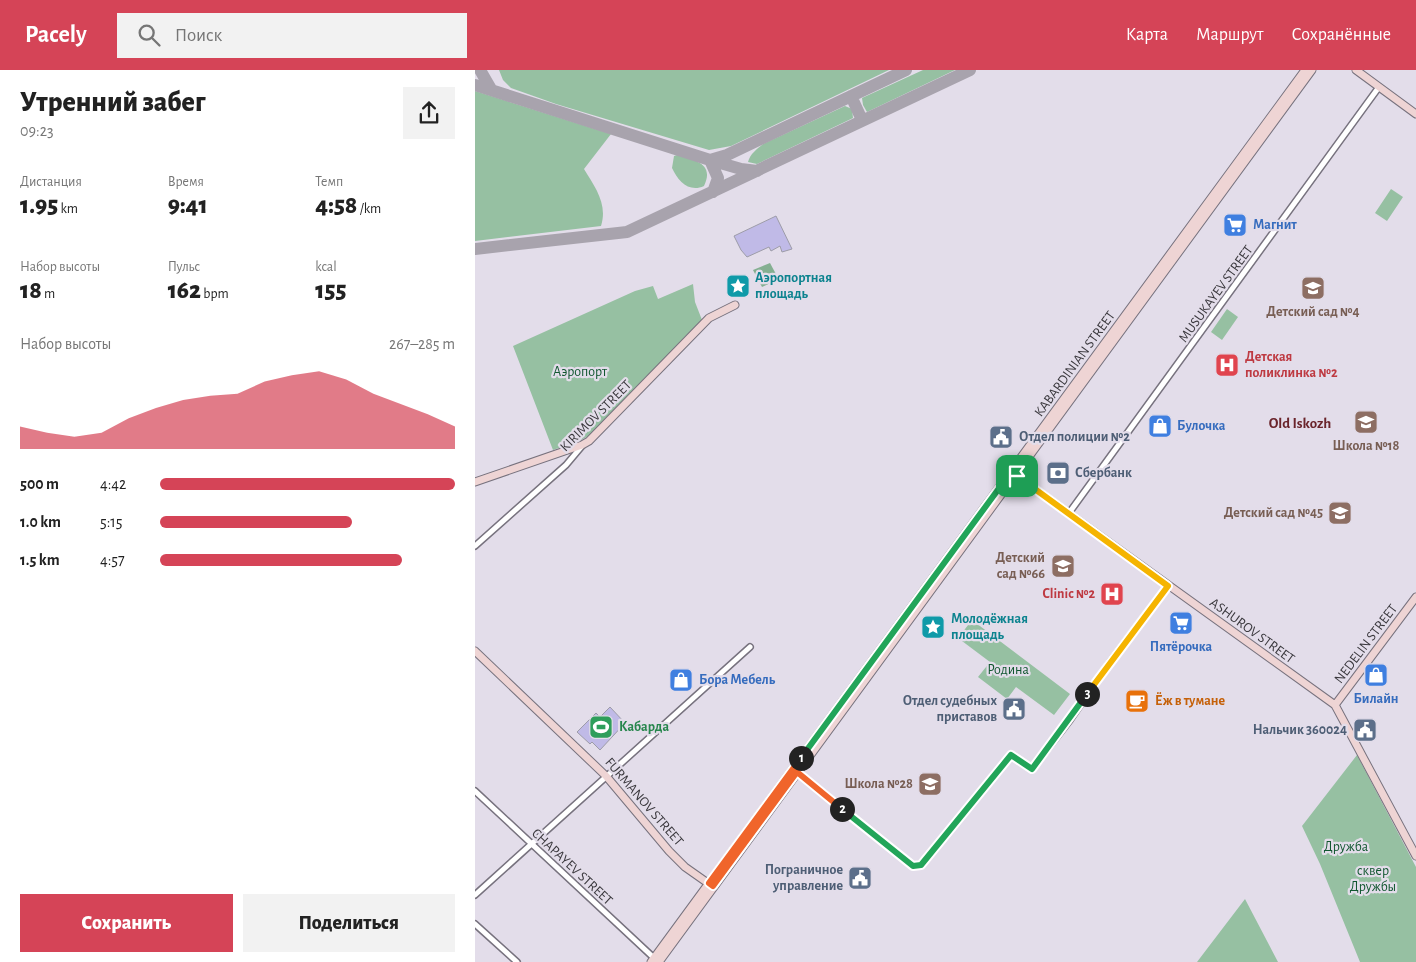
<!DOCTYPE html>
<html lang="ru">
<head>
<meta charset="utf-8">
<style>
	body { margin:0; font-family:"Alegreya Sans",sans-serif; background:#f2f2f2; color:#222; height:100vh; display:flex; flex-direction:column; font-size:19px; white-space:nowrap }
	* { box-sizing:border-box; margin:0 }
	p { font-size:16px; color:#767676 }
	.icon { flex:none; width:28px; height:28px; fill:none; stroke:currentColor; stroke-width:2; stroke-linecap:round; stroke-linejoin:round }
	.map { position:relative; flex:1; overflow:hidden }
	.sheet { display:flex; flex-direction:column; background:#fff; width:475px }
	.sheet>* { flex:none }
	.pin { position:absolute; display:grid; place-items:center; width:42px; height:42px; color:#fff; margin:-21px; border-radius:10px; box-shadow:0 2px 8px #0006 }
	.km { position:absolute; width:25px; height:25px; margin:-12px; border-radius:50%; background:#222; color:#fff; font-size:14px; line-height:25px; text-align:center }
	.round { display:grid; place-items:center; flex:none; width:52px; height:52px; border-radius:0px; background:#f2f2f2 }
	.headline { display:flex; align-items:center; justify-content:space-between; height:85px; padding:0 20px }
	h1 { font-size:28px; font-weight:800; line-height:38px }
	.stats { display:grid; grid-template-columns:repeat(3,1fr); gap:8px; height:85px; padding:5px 20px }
	.stats div { display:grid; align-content:center }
	.stats b { font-size:25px; font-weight:800 }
	.stats small { font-size:14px; font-weight:400 }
	.stats p { font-size:14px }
	.chart { height:140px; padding:10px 20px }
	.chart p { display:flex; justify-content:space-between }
	.chart svg { width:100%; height:90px; margin-top:5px; fill:#d54457; opacity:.7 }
	.button { display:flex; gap:10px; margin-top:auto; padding:10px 20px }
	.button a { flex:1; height:58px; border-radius:0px; background:#d54457; color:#fff; font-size:20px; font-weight:800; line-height:58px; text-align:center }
	.button a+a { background:#f2f2f2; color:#222 }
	ul { padding:0 20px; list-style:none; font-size:16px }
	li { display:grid; grid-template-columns:80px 60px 1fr; align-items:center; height:38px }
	li i { height:12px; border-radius:6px; background:#d54457 }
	header { display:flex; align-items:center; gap:30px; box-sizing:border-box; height:70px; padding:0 25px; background:#d54457; color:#fff }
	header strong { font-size:24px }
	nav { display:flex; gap:28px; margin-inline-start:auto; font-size:18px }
	.search { width:350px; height:45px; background:#f2f2f2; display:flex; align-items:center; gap:12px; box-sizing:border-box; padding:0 18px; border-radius:0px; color:#767676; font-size:19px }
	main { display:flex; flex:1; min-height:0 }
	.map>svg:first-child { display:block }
	.green { fill:#96c0a2 }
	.forest { fill:#84af91 }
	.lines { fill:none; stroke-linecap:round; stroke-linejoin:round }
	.taxiway { stroke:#a8a3ad; stroke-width:12 }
	.building { fill:#c0bae7; stroke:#9d9ca8 }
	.street-casing { stroke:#77727e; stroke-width:8 }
	.secondary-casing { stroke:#77727e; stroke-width:9 }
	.street { stroke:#fff; stroke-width:5 }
	.secondary { stroke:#eed4d4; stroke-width:7 }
	.split-1-casing { stroke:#fff; stroke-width:10 }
	.split-2-casing { stroke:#fff; stroke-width:10 }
	.split-3-casing { stroke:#fff; stroke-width:10 }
	.split-4-casing { stroke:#fff; stroke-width:10 }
	.split-1 { stroke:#22a559; stroke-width:6 }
	.split-2 { stroke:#f0652b; stroke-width:6 }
	.split-3 { stroke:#22a559; stroke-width:6 }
	.split-4 { stroke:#f5b400; stroke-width:6 }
	.labels { text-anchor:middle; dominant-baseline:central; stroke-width:4.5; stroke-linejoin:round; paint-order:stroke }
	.shop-label { font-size:14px; font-weight:bold; fill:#366cbe; stroke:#e3ddea; text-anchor:start }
	.culture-label { font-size:14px; font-weight:bold; fill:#0d838f; stroke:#e3ddea; text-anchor:start }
	.street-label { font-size:14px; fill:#3a383d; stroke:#e3ddea }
	.education-label { font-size:14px; font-weight:bold; fill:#785e54; stroke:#e3ddea; text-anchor:end }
	.health-label { font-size:14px; font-weight:bold; fill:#be3a42; stroke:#e3ddea; text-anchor:start }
	.park-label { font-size:14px; fill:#115730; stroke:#e3ddea }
	.service-label { font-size:14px; font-weight:bold; fill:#4e5e75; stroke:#e3ddea; text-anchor:end }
	.food-label { font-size:14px; font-weight:bold; fill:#c56008; stroke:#e3ddea; text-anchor:start }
	.leisure-label { font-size:14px; font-weight:bold; fill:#27864d; stroke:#e3ddea; text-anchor:start }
	.neighbourhood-label { font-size:15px; font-weight:bold; fill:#6a242b; stroke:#e3ddea }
</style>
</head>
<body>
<header>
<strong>Pacely</strong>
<div class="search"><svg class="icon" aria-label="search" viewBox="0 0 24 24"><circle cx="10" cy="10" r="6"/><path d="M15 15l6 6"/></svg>Поиск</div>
<nav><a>Карта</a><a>Маршрут</a><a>Сохранённые</a></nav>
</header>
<main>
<section class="sheet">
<div class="headline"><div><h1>Утренний забег</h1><p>09:23</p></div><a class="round"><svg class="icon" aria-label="share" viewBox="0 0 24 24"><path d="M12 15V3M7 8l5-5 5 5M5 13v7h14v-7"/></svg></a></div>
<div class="stats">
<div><p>Дистанция</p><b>1.95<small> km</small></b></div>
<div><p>Время</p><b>9:41</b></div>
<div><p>Темп</p><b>4:58<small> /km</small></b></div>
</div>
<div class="stats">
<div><p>Набор высоты</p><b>18<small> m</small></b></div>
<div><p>Пульс</p><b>162<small> bpm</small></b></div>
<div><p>kcal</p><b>155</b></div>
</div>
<div class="chart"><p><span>Набор высоты</span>267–285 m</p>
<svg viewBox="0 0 160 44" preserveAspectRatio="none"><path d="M0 44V33L10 36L20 38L30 36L40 29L50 24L60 20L70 18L80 17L90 11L100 8L110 6L120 10L130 17L140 22L150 27L160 33V44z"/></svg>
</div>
<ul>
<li><b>500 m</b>4:42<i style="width:100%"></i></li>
<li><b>1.0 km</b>5:15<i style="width:65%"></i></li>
<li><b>1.5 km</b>4:57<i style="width:82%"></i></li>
</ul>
<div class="button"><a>Сохранить</a><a>Поделиться</a></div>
</section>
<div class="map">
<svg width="941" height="892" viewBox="0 0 941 892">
	<rect width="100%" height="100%" fill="#e3ddea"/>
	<!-- green -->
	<path class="green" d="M24,0H414L256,76L234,80L81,34L36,18L28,10Z
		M448,0H480L392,42L388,35L387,28Z
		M0,21L136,64L109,99C120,117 133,134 126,156L0,171Z
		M370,36L377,39L378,48L282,94L273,92C275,84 282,79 288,74Z
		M202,85C219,90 240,93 229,116C214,123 203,111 197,98L199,86Z
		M916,119L928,127L912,151L900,143Z
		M218,214L220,232L227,250L115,365L106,370L78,380L38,276L160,221L178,216L183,229Z
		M752,239L763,247L747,270L736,262Z
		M497,550L595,624L579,645L541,617L532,629L503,607L515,592L483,568Z
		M882,685L941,797V892H885L845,794L827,756Z
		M770,829L803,892H722Z"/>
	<!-- forest -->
	<path class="forest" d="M295,193L302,206V210L287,217L278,200Z"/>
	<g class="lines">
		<!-- taxiway -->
		<path class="taxiway" d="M5,0L16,19
			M0,15L235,90L266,99L282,101
			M376,26L387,50
			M235,90L252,85L431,0
			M235,90L243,108L238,122
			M0,179L152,162L495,0"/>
	</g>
	<!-- building -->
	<path class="building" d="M301,146L317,179L307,182L305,176L296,181L294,177L272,187L266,180L259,166Z
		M135,637L150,653L125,680L117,672L115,674L102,662L121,643L125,647Z"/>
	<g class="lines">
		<!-- street casing -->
		<g class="street-casing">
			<path id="street" d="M594,443L904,17
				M0,476L91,395L107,376
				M322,702L438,796L446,795L536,685L557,699L595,650L635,592L693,516
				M0,721L179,888
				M0,825L275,577
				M0,854L42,892"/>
		</g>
		<!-- secondary casing -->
		<g class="secondary-casing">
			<path id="secondary" d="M881,0L941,44
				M539,404L860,635L941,786
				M0,412L107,375L114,371L234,248L260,235
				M0,581L131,706L194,781L210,797L237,816
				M860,635L941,527
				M176,892L830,0
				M184,892L837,0"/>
		</g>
		<!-- street -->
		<use href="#street" class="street"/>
		<!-- secondary -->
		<use href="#secondary" class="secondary"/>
	</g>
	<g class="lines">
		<!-- split-1 casing -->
		<g class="split-1-casing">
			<path id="split-1" d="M326,688L536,402L542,406"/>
		</g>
		<!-- split-2 casing -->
		<g class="split-2-casing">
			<path id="split-2" d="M326,688L234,813L238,816L322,702L367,739"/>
		</g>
		<!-- split-3 casing -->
		<g class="split-3-casing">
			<path id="split-3" d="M367,739L438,796L446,795L536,685L557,699L612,624"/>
		</g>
		<!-- split-4 casing -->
		<g class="split-4-casing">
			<path id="split-4" d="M542,406L693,516L612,624"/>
		</g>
		<!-- split-1 -->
		<use href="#split-1" class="split-1"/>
		<!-- split-2 -->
		<use href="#split-2" class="split-2"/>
		<!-- split-3 -->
		<use href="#split-3" class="split-3"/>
		<!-- split-4 -->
		<use href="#split-4" class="split-4"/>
	</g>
	<!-- icons -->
	<defs>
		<g id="supermarket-square" transform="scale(1.25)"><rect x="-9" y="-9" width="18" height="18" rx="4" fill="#3f7fe0" stroke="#e3ddea"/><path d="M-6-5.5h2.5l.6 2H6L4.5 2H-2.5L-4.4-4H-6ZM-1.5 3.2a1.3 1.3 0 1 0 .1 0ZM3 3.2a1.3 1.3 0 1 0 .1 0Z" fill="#fff"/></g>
		<g id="sight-square" transform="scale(1.25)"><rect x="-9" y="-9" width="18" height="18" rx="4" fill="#0f9aa8" stroke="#e3ddea"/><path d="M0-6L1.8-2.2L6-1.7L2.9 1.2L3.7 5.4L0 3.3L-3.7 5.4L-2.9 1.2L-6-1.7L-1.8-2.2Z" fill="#fff"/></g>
		<g id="school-square" transform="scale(1.25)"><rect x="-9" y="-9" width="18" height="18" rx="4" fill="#8d6e63" stroke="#e3ddea"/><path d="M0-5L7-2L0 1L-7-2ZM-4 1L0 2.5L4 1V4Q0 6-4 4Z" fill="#fff"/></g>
		<g id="hospital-square" transform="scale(1.25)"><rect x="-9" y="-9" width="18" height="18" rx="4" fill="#e0444e" stroke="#e3ddea"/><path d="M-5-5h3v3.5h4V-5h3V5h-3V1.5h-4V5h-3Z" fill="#fff"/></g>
		<g id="shop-square" transform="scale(1.25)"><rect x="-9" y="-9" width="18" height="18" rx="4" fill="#3f7fe0" stroke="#e3ddea"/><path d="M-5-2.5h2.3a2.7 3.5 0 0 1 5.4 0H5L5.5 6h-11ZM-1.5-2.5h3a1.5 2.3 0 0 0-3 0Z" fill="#fff"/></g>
		<g id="civic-square" transform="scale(1.25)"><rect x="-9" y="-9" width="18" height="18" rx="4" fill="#5c6f8a" stroke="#e3ddea"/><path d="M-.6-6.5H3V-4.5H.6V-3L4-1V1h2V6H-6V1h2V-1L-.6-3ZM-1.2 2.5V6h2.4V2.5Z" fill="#fff"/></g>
		<g id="bank-square" transform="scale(1.25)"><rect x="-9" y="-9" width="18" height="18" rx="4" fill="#5c6f8a" stroke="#e3ddea"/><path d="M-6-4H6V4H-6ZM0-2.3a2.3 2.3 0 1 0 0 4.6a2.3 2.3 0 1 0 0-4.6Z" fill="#fff"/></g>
		<g id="cafe-square" transform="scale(1.25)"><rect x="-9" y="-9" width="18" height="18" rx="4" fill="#e8710a" stroke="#e3ddea"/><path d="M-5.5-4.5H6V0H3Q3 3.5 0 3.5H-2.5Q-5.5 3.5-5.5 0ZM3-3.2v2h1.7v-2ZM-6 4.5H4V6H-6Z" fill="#fff"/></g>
		<g id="stadium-square" transform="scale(1.25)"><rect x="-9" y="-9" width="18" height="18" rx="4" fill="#2e9e5b" stroke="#e3ddea"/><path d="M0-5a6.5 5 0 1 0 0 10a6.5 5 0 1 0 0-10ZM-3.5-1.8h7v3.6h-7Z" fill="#fff"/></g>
	</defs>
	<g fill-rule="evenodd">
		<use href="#supermarket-square" x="760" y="155"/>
		<use href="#sight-square" x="263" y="216"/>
		<use href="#school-square" x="838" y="218"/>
		<use href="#hospital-square" x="752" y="295"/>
		<use href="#school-square" x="891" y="352"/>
		<use href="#shop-square" x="685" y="356"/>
		<use href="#civic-square" x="526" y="367"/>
		<use href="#bank-square" x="583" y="403"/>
		<use href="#school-square" x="865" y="443"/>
		<use href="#school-square" x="588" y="496"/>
		<use href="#hospital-square" x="637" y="524"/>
		<use href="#supermarket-square" x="706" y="553"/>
		<use href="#sight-square" x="458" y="557"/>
		<use href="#shop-square" x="901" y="605"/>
		<use href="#shop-square" x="206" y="610"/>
		<use href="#cafe-square" x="662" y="631"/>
		<use href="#civic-square" x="539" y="639"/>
		<use href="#stadium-square" x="126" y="657"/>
		<use href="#civic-square" x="890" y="660"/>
		<use href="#school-square" x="455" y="714"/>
		<use href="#civic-square" x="385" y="808"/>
	</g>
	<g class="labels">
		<!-- shop labels -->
		<g class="shop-label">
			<text x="778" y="155">Магнит</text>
			<text x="702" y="356">Булочка</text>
			<text x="706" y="577" text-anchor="middle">Пятёрочка</text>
			<text x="224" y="610">Бора Мебель</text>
			<text x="901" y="629" text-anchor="middle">Билайн</text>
		</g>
		<!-- culture labels -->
		<g class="culture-label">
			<text x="280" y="208">Аэропортная<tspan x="280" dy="16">площадь</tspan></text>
			<text x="476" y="549">Молодёжная<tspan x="476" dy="16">площадь</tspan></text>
		</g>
		<!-- street labels -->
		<g class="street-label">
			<text transform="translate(741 224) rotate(-54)">MUSUKAYEV STREET</text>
			<text transform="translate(600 294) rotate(-54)">KABARDINIAN STREET</text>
			<text transform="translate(121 346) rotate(-45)">KIRIMOV STREET</text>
			<text transform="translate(777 561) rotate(36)">ASHUROV STREET</text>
			<text transform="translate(891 574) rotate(-53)">NEDELIN STREET</text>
			<text transform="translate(169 732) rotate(49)">FURMANOV STREET</text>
			<text transform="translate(97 797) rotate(43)">CHAPAYEV STREET</text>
		</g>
		<!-- education labels -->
		<g class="education-label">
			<text x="838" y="242" text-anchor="middle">Детский сад №4</text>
			<text x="891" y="376" text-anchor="middle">Школа №18</text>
			<text x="848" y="443">Детский сад №45</text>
			<text x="570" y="488">Детский<tspan x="570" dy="16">сад №66</tspan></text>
			<text x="438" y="714">Школа №28</text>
		</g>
		<!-- health labels -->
		<g class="health-label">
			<text x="770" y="287">Детская<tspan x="770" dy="16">поликлинка №2</tspan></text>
			<text x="620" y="524" text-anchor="end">Clinic №2</text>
		</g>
		<!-- park labels -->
		<g class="park-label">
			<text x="105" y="302">Аэропорт</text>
			<text x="533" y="600">Родина</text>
			<text x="871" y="777">Дружба</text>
			<text x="898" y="801">сквер<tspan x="898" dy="16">Дружбы</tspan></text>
		</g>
		<!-- service labels -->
		<g class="service-label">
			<text x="544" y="367" text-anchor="start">Отдел полиции №2</text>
			<text x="600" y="403" text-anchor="start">Сбербанк</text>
			<text x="522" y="631">Отдел судебных<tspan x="522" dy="16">приставов</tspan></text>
			<text x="872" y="660">Нальчик 360024</text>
			<text x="368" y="800">Пограничное<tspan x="368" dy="16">управление</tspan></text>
		</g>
		<!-- food labels -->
		<g class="food-label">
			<text x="680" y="631">Ёж в тумане</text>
		</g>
		<!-- leisure labels -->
		<g class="leisure-label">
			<text x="144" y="657">Кабарда</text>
		</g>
		<!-- neighbourhood labels -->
		<g class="neighbourhood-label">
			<text x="825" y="353">Old Iskozh</text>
		</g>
	</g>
</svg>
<div class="pin" style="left:542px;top:406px;background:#1e9e55"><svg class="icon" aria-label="arrive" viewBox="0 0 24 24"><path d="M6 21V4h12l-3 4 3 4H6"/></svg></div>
<b class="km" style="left:326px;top:688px">1</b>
<b class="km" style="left:367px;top:739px">2</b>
<b class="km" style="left:612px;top:624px">3</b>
</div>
</main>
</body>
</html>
